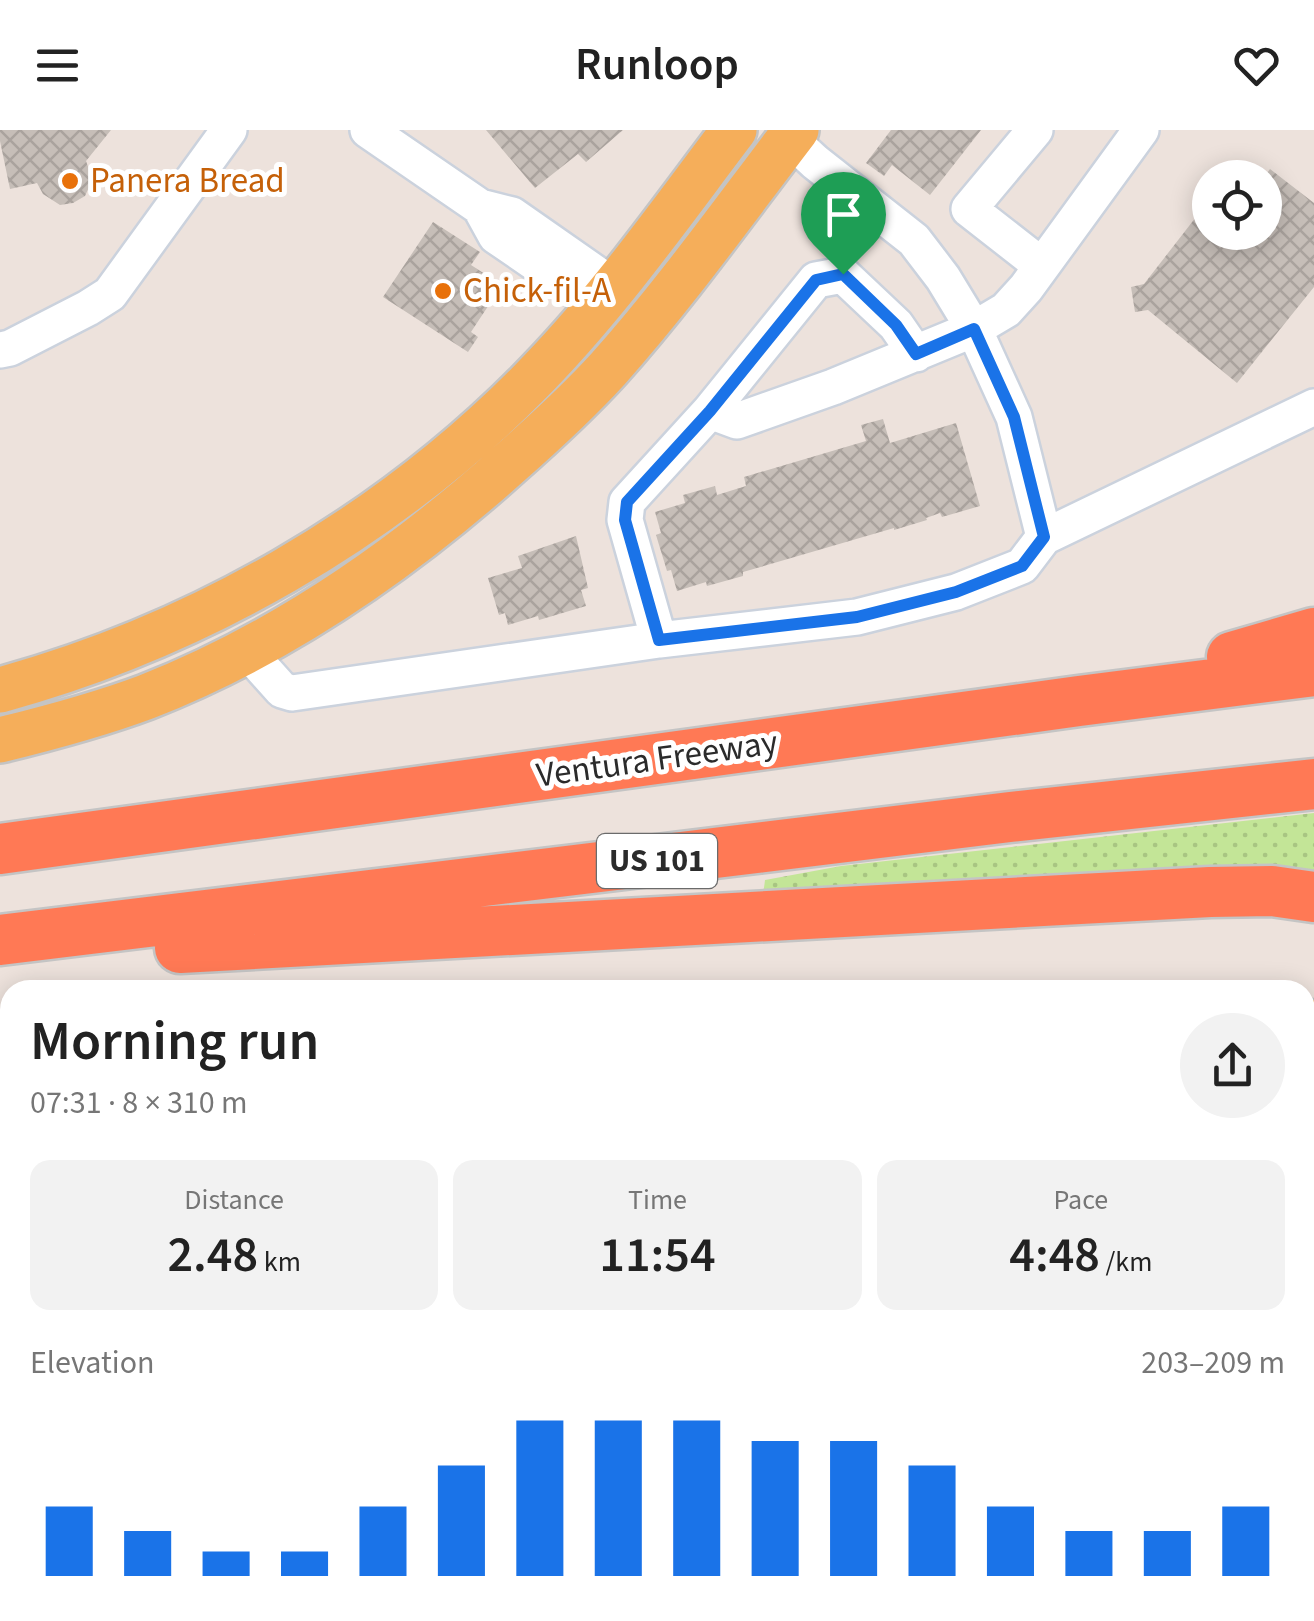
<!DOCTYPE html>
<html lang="en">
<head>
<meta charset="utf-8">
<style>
	body { margin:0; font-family:"Source Sans 3",sans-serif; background:#f2f2f2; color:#222; height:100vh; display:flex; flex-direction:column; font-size:38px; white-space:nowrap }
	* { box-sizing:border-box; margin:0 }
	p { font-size:32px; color:#767676 }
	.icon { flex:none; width:55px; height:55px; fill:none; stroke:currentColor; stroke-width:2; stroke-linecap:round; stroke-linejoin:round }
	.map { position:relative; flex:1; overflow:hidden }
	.side { position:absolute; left:0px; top:850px; width:1315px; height:642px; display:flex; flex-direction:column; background:#fff; border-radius:30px 30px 0 0; box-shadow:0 5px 25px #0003 }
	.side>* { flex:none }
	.controls { position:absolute; left:1192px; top:30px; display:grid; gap:20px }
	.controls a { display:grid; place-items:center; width:90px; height:90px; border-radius:50%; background:#fff; box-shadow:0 5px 25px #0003; font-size:50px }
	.pin { position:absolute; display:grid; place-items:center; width:85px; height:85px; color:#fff; margin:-102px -42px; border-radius:50% 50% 50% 0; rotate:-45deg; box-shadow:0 0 10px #0007 }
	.pin .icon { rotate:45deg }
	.round { display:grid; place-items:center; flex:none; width:105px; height:105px; border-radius:52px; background:#f2f2f2 }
	.head { display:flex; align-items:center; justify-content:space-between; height:170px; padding:0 30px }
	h1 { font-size:55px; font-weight:600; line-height:75px }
	.stats { display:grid; grid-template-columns:repeat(3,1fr); gap:15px; height:170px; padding:10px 30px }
	.stats div { display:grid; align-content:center; border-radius:20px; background:#f2f2f2; text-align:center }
	.stats b { font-size:50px; font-weight:600 }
	.stats small { font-size:28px; font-weight:400 }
	.stats p { font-size:28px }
	.chart { height:280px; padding:20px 30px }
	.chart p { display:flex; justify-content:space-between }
	.chart svg { width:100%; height:180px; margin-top:10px; stroke:#1a73e8; stroke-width:6 }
	header { display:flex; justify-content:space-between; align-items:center; height:130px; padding:0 30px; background:#fff; font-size:45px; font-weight:600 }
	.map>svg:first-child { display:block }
	.grass { fill:url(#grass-dots) }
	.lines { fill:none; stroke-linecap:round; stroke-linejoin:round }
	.stream { stroke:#6cedf2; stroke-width:8 }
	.building { fill:url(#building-cross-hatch) }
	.minor-casing { stroke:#cbd2dd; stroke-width:40 }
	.major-casing { stroke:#c4c4c4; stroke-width:50 }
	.highway-casing { stroke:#c4c4c4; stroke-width:55 }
	.minor { stroke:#fff; stroke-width:35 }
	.major { stroke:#f5ae5a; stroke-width:45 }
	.highway { stroke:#ff7955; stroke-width:50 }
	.route-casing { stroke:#fff; stroke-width:20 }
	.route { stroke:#1a73e8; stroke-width:12 }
	.food-dot { fill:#e8710a; stroke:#fff; stroke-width:4 }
	.labels { text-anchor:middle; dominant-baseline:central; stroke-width:10; stroke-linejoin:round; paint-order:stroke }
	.shield { fill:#fff; stroke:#6b6b6b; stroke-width:2.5 }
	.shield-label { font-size:32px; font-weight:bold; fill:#2b2b2b }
	.food-label { font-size:35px; fill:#c56008; stroke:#fff; text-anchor:start }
	.street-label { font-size:35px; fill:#2b2b2b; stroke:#fff }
</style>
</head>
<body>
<header><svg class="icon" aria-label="menu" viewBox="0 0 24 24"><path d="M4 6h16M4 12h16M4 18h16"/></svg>Runloop<svg class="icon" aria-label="heart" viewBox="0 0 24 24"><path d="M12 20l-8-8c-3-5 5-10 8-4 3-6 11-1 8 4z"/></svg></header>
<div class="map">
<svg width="1314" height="1491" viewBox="0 0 1314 1491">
	<defs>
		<pattern id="grass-dots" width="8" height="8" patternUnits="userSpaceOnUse" patternTransform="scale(2.5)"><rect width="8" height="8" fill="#c3e597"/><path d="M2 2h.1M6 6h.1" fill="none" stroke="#a8c582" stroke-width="1.8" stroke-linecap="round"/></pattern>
		<pattern id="building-cross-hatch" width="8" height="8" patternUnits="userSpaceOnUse" patternTransform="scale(2.5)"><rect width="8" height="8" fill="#c6beb8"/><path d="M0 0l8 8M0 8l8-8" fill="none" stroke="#aaa39e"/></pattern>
	</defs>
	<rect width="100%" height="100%" fill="#ede2dc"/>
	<!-- grass -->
	<path class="grass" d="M1314,683V751L762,773L765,750L841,736Z"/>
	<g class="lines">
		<!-- stream -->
		<path class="stream" d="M1088,1482L1090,1491"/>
	</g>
	<!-- building -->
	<path class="building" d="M0,0H111L86,31L90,42V55L85,66L73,73L60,75L43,64L37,53L10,59L0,11Z
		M486,0H623L586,32L578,24L535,58Z
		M891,0H981L930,65L892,35L884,46L866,33Z
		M1270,39L1314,73V157L1237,253L1148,180L1135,182L1131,157L1144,154L1210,69V102H1265V46Z
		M433,92L480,122L471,135L502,155L471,202L478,207L468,222L383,167Z
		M883,289L890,313L956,293L980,376L942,387L940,383L926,388L927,390L894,400V398L743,442V446L707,456L706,452L677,461L671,440L667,441L656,405L661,403L655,382L685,373L683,365L715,356L717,365L746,356L744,347L866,311L861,295Z
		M576,406L588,458L581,460L586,476L539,490L538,486L508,495L505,483L499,485L488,448L522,438L518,426Z
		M1311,976L1314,1026L1305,1027V977Z
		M1,1167L10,1203V1221L8,1222L10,1266L0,1268Z
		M1314,1198V1282L1305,1283V1199Z
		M1314,1445V1484L1305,1485V1446Z
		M66,1482H93L95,1491H36Z
		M501,1482H532L534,1491H503Z
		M721,1482H809L811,1491H723Z"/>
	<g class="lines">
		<!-- minor casing -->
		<g class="minor-casing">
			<path id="minor" d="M368,0L480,77L512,85L615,157
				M1035,0L969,79L1042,136
				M480,77L496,106L598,176
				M0,220L10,218L88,178L110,164L229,0
				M710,281L816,150L843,145L896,195L916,224
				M1044,407L1314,277
				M659,510L625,390L627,372L710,281L737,291L833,257L974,199L1006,180L1026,158L1141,0
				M247,521L282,560L292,563L659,510L857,487L956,462L1022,436L1044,407L1014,287L974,199L943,148L914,110L815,32L789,8
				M1305,1084L1314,1083
				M1305,1156H1314
				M1305,1323L1314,1322
				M1189,1482L1191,1491"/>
		</g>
		<!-- major casing -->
		<g class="major-casing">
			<path id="major" d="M0,560C197,506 384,399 528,254C605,177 668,87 734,0
				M0,610C49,598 98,585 146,567C279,515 403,429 509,334C543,304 577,273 608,239C675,164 734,81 796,0
				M1305,892L1314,893
				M0,996L10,995"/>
		</g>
		<!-- highway casing -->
		<g class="highway-casing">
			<path id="highway" d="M1232,527L1314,503
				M0,719L1079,571L1314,541
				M0,810L1010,687L1314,654
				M180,818L1210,762L1272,761L1314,767"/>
		</g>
		<!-- minor -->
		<use href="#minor" class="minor"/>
		<!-- major -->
		<use href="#major" class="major"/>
		<!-- highway -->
		<use href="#highway" class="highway"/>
	</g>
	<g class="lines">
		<!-- route casing -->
		<g class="route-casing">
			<path id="route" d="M843,144L896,195L916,224L974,199L1014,287L1044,407L1022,436L956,462L857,487L659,510L625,390L627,372L710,281L816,150Z"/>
		</g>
		<!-- route -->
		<use href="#route" class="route"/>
	</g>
	<!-- markers -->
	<g class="food-dot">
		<circle cx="70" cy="51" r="10"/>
		<circle cx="443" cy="161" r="10"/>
	</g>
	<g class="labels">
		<!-- shield labels -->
		<rect class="shield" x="597" y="704" width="120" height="54" rx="8"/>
		<g class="shield-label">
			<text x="657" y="731">US 101</text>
		</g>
		<!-- food labels -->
		<g class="food-label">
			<text x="90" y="51">Panera Bread</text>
			<text x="463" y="161">Chick-fil-A</text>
		</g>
		<!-- street labels -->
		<g class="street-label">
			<text transform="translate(657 629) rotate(-8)">Ventura Freeway</text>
		</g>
	</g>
</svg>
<div class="controls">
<a><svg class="icon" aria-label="locate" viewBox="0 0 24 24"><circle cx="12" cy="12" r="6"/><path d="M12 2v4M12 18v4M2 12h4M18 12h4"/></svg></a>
</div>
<div class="pin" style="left:843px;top:144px;background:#1e9e55"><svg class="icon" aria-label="arrive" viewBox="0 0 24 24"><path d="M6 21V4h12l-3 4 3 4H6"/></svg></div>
<section class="side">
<div class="head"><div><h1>Morning run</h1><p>07:31 · 8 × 310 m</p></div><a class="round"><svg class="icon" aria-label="share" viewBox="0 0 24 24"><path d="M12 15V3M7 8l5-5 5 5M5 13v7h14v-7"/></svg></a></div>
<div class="stats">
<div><p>Distance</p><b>2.48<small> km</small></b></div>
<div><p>Time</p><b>11:54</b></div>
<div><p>Pace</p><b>4:48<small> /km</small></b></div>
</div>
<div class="chart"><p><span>Elevation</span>203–209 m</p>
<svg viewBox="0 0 160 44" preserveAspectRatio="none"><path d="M5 44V27M15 44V33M25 44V38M35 44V38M45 44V27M55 44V17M65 44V6M75 44V6M85 44V6M95 44V11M105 44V11M115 44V17M125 44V27M135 44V33M145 44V33M155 44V27"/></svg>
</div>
</section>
</div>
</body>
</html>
